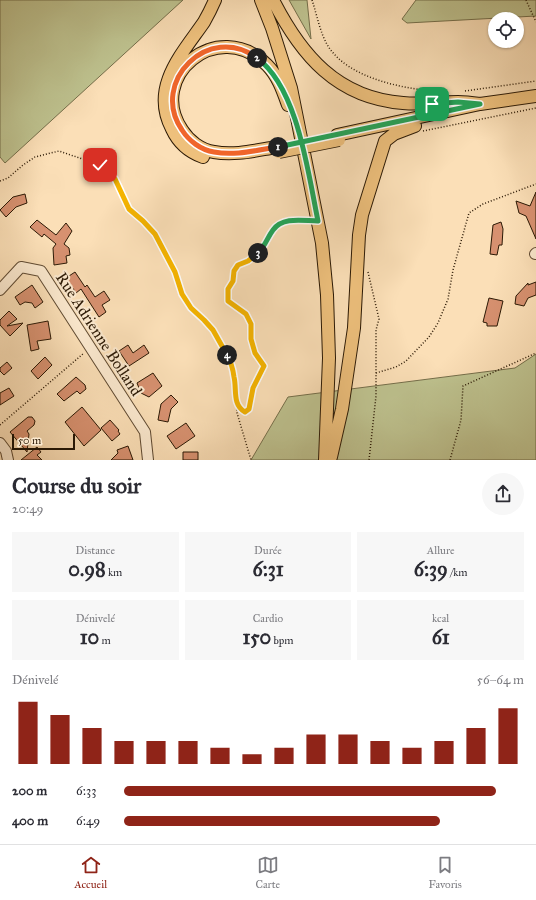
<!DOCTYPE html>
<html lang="fr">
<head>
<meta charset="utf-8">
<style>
	body { margin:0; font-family:"IM FELL Great Primer",serif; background:#f7f7f7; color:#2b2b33; height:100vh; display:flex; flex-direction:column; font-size:15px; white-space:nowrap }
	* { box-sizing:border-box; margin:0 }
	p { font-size:13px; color:#7c7c81 }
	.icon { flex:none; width:22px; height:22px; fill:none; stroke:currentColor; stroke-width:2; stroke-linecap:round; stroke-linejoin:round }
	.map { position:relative; height:460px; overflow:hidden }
	.sheet { display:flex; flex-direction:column; background:#fff; flex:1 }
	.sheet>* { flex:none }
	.controls { position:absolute; left:488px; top:12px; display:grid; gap:8px }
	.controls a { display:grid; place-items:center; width:36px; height:36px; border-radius:50%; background:#fff; box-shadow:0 1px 3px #0004; font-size:20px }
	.scale { position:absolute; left:12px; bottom:10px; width:63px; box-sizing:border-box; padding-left:4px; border:2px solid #2b1905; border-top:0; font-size:11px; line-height:14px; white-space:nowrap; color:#2b1905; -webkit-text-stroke:3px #fcead0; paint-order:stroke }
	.pin { position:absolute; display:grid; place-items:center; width:34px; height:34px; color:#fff; margin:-17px; border-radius:8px; box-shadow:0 2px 6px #0006 }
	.km { position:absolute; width:20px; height:20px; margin:-10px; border-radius:50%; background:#222; color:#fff; font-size:11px; line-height:20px; text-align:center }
	.round { display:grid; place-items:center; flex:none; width:42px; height:42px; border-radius:21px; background:#f7f7f7 }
	.overview { display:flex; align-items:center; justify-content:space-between; height:68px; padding:0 12px }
	h1 { font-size:22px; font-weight:800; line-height:30px }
	.metrics { display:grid; grid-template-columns:repeat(3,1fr); gap:6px; height:68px; padding:4px 12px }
	.metrics div { display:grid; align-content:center; border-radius:0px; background:#f7f7f7; text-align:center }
	.metrics b { font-size:20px; font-weight:800 }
	.metrics small { font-size:11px; font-weight:400 }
	.metrics p { font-size:11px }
	.chart { height:112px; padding:8px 12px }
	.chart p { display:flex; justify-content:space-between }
	.chart svg { width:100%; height:72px; margin-top:4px; stroke:#8f2418; stroke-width:6 }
	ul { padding:0 12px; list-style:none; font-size:13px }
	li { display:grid; grid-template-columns:64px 48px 1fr; align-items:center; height:30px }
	li i { height:10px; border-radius:5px; background:#8f2418 }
	.menu { display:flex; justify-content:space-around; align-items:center; height:56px; border-top:1px solid #e1e1e2; background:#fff; font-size:11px; color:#7c7c81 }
	.menu a { display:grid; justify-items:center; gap:2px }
	.menu .selected { color:#8f2418 }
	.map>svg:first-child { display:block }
	.green { fill:#bec28f; stroke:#746e4a }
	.building { fill:#d79170; stroke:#2b1905 }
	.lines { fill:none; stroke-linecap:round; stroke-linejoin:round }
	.minor-casing { stroke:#5f4a32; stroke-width:12 }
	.major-casing { stroke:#2b1905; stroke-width:14 }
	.path { stroke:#2b1905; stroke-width:1.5; stroke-dasharray:1 2; stroke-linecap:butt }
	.minor { stroke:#fcead0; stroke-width:10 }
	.major { stroke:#eec07c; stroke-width:12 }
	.major-bridge-casing { stroke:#2b1905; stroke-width:14; stroke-linecap:butt }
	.major-bridge { stroke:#eec07c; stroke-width:12 }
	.split-1-casing { stroke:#fff; stroke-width:8 }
	.split-2-casing { stroke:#fff; stroke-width:8 }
	.split-3-casing { stroke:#fff; stroke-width:8 }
	.split-4-casing { stroke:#fff; stroke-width:8 }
	.split-5-casing { stroke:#fff; stroke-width:8 }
	.split-1 { stroke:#22a559; stroke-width:5 }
	.split-2 { stroke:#f0652b; stroke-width:5 }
	.split-3 { stroke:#22a559; stroke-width:5 }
	.split-4 { stroke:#f5b400; stroke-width:5 }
	.split-5 { stroke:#f5b400; stroke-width:5 }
	.labels { text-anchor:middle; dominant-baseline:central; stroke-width:4; stroke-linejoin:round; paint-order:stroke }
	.street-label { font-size:16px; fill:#2b1905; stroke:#fcead0 }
</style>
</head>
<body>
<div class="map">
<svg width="536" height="460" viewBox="0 0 536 460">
	<rect width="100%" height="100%" fill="#fbdfb7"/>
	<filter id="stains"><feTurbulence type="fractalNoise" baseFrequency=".005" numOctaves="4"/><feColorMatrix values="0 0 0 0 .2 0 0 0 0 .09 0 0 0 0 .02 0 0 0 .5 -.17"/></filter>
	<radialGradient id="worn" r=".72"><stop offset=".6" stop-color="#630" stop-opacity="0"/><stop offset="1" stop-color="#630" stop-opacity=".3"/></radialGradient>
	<!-- green -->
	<path class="green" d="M0,0H183L5,163L0,157Z
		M289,0H307L311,39Z
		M416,0H536V16L407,23L402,19Z
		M536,354V460H251L288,397L515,368Z"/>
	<!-- building -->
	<path class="building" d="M536,192V239L526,216L519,213L516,201L530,206Z
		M25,194L27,203L16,207L6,217L0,210L13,197Z
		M37,220L56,235L66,223L72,231L64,244L69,248L70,255L66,256L67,263L54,265L53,248L56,244L44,234L42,237L30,227Z
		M501,222L503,229L502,245H499L497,255L490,254L493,225Z
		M75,272L85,287L87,285L95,297L104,291L110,300L102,305L106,312L99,317L81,289L76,293L66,278Z
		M536,282V295L528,298L524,306L515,304L516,296L528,283V285Z
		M32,285L43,302L35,308L32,303L25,302L20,305L15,297Z
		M489,298L503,301L497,326H487V323L483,322Z
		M9,311L17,319L7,326L23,323L10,336L0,325V320Z
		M48,321L51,339L37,341L39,349L31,351L27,325Z
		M128,345L133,353L144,345L149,353L129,366L119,351Z
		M45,357L52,365L38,379L31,371Z
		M7,362L12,368L4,375L0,371V368Z
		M153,373L162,386L149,397L141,393L137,383Z
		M76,377L85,385L86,389L80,394L77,391L73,394L64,401L57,394Z
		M9,388L14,396L0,405V393Z
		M171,395L178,402L171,409L168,422L158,420L161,404Z
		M82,407L101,430L84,446L65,422Z
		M28,417H32L35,421L34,425L27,431L29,434L27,452L10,432Z
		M110,420L119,430L118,431L120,434L112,441L101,428Z
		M186,423L195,436L176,449L167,436Z
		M128,446L133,460H111L118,453L117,450Z
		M37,447L41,452L37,455L42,460H21Z
		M183,452H198V460H183Z"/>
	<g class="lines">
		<!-- minor casing -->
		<g class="minor-casing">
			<path id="minor" d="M535,254L536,253
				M0,290L21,267L41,271L145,432L148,460
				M0,443L6,451L8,460"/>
		</g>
		<!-- major casing -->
		<g class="major-casing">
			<path id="major" d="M261,0L272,28L291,88L322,243L327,295L329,358L325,460
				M273,0C301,55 337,98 403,103C422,105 440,102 458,102C465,102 473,103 480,104
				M337,135L480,104L536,96
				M277,147C257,150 235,156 214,152C201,150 189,141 182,130C146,77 217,16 267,65C278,76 283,91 288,105
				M203,157C189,152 178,142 172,129C150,87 182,54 204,22C208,15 212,7 215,0
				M331,457L342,409L354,328L359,235L362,215L385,141L394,134L415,126"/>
		</g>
		<!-- path -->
		<path class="path" d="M312,0C317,15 320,33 328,46C349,80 409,90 445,92
			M526,0L536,22
			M465,91L536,81
			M423,131L536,108
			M0,181L8,178L23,165L35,157L59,151L100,165L115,179L129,209L143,221L155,234L175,272L182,294L191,308L204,320L213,330L230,361L235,378L237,413L251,460
			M368,272L379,319L376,330V396L369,460
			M376,373L396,367L406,361L429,337L438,323L448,299L453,270L469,213L483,204L536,184
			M237,403L240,409L245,412L249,409L253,388L264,366L255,353L251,339V324L246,313L228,301L227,289L233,281L234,271L238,265L248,261L266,245L274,228L290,219L307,221
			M0,425L84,353
			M450,460L461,420L463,386L536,353"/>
		<!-- minor -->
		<use href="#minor" class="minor"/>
		<!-- major -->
		<use href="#major" class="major"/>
		<!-- major-bridge casing -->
		<g class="major-bridge-casing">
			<path id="major-bridge" d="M279,152L339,140"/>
		</g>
		<!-- major-bridge -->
		<use href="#major-bridge" class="major-bridge"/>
	</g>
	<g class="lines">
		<!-- split-1 casing -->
		<g class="split-1-casing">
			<path id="split-1" d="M278,147L480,104L458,102L432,104"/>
		</g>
		<!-- split-2 casing -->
		<g class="split-2-casing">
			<path id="split-2" d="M257,58C209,22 149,82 182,130C189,141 201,150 214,152C235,156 257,150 278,147"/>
		</g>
		<!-- split-3 casing -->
		<g class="split-3-casing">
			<path id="split-3" d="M257,58C298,88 308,173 318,221C304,221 283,216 273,230C267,238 266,245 258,253"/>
		</g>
		<!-- split-4 casing -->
		<g class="split-4-casing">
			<path id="split-4" d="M227,355C231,362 233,369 234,377C237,389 232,405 245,412L249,409L253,388L264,366L255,353L251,339V324L246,314L228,301V289L233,281L234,271L238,265L248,261L258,253"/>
		</g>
		<!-- split-5 casing -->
		<g class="split-5-casing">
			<path id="split-5" d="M100,165L115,179L129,209L143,221L155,234L175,272L182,294L191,308L204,320L213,330L227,355"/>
		</g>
		<!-- split-1 -->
		<use href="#split-1" class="split-1"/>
		<!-- split-2 -->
		<use href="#split-2" class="split-2"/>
		<!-- split-3 -->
		<use href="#split-3" class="split-3"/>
		<!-- split-4 -->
		<use href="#split-4" class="split-4"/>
		<!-- split-5 -->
		<use href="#split-5" class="split-5"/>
	</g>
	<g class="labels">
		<!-- street labels -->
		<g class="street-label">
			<text transform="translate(99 334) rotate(57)">Rue Adrienne Bolland</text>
		</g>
	</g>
	<rect width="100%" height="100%" filter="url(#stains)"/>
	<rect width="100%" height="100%" fill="url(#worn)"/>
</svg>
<div class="controls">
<a><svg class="icon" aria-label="locate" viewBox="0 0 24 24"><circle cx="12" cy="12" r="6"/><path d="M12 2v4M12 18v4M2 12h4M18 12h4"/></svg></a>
</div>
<div class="scale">50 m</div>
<div class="pin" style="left:432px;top:104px;background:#1e9e55"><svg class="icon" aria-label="arrive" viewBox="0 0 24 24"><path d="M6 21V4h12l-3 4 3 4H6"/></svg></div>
<div class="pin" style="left:100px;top:165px;background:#d93025"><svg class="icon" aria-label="check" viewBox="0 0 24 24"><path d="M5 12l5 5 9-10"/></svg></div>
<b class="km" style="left:278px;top:147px">1</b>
<b class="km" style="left:257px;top:58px">2</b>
<b class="km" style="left:258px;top:253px">3</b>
<b class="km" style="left:227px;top:355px">4</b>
</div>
<section class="sheet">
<div class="overview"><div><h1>Course du soir</h1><p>20:49</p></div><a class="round"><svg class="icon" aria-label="share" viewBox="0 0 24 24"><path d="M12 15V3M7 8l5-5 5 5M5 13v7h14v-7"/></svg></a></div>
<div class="metrics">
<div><p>Distance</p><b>0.98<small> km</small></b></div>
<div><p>Durée</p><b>6:31</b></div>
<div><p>Allure</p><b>6:39<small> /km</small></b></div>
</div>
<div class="metrics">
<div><p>Dénivelé</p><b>10<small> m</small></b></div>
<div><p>Cardio</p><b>150<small> bpm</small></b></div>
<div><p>kcal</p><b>61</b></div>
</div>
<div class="chart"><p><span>Dénivelé</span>56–64 m</p>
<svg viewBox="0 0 160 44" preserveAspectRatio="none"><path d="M5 44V6M15 44V14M25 44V22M35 44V30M45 44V30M55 44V30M65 44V34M75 44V38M85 44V34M95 44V26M105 44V26M115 44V30M125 44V34M135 44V30M145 44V22M155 44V10"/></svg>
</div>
<ul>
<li><b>200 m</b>6:33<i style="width:93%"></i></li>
<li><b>400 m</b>6:49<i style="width:79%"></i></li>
</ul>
</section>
<nav class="menu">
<a class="selected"><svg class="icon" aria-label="home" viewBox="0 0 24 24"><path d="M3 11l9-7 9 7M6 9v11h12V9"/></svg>Accueil</a>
<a><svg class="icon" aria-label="map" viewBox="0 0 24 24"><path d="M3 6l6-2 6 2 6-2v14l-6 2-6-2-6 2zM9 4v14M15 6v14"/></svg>Carte</a>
<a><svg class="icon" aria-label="saved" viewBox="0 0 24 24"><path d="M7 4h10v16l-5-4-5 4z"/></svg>Favoris</a>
</nav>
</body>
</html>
